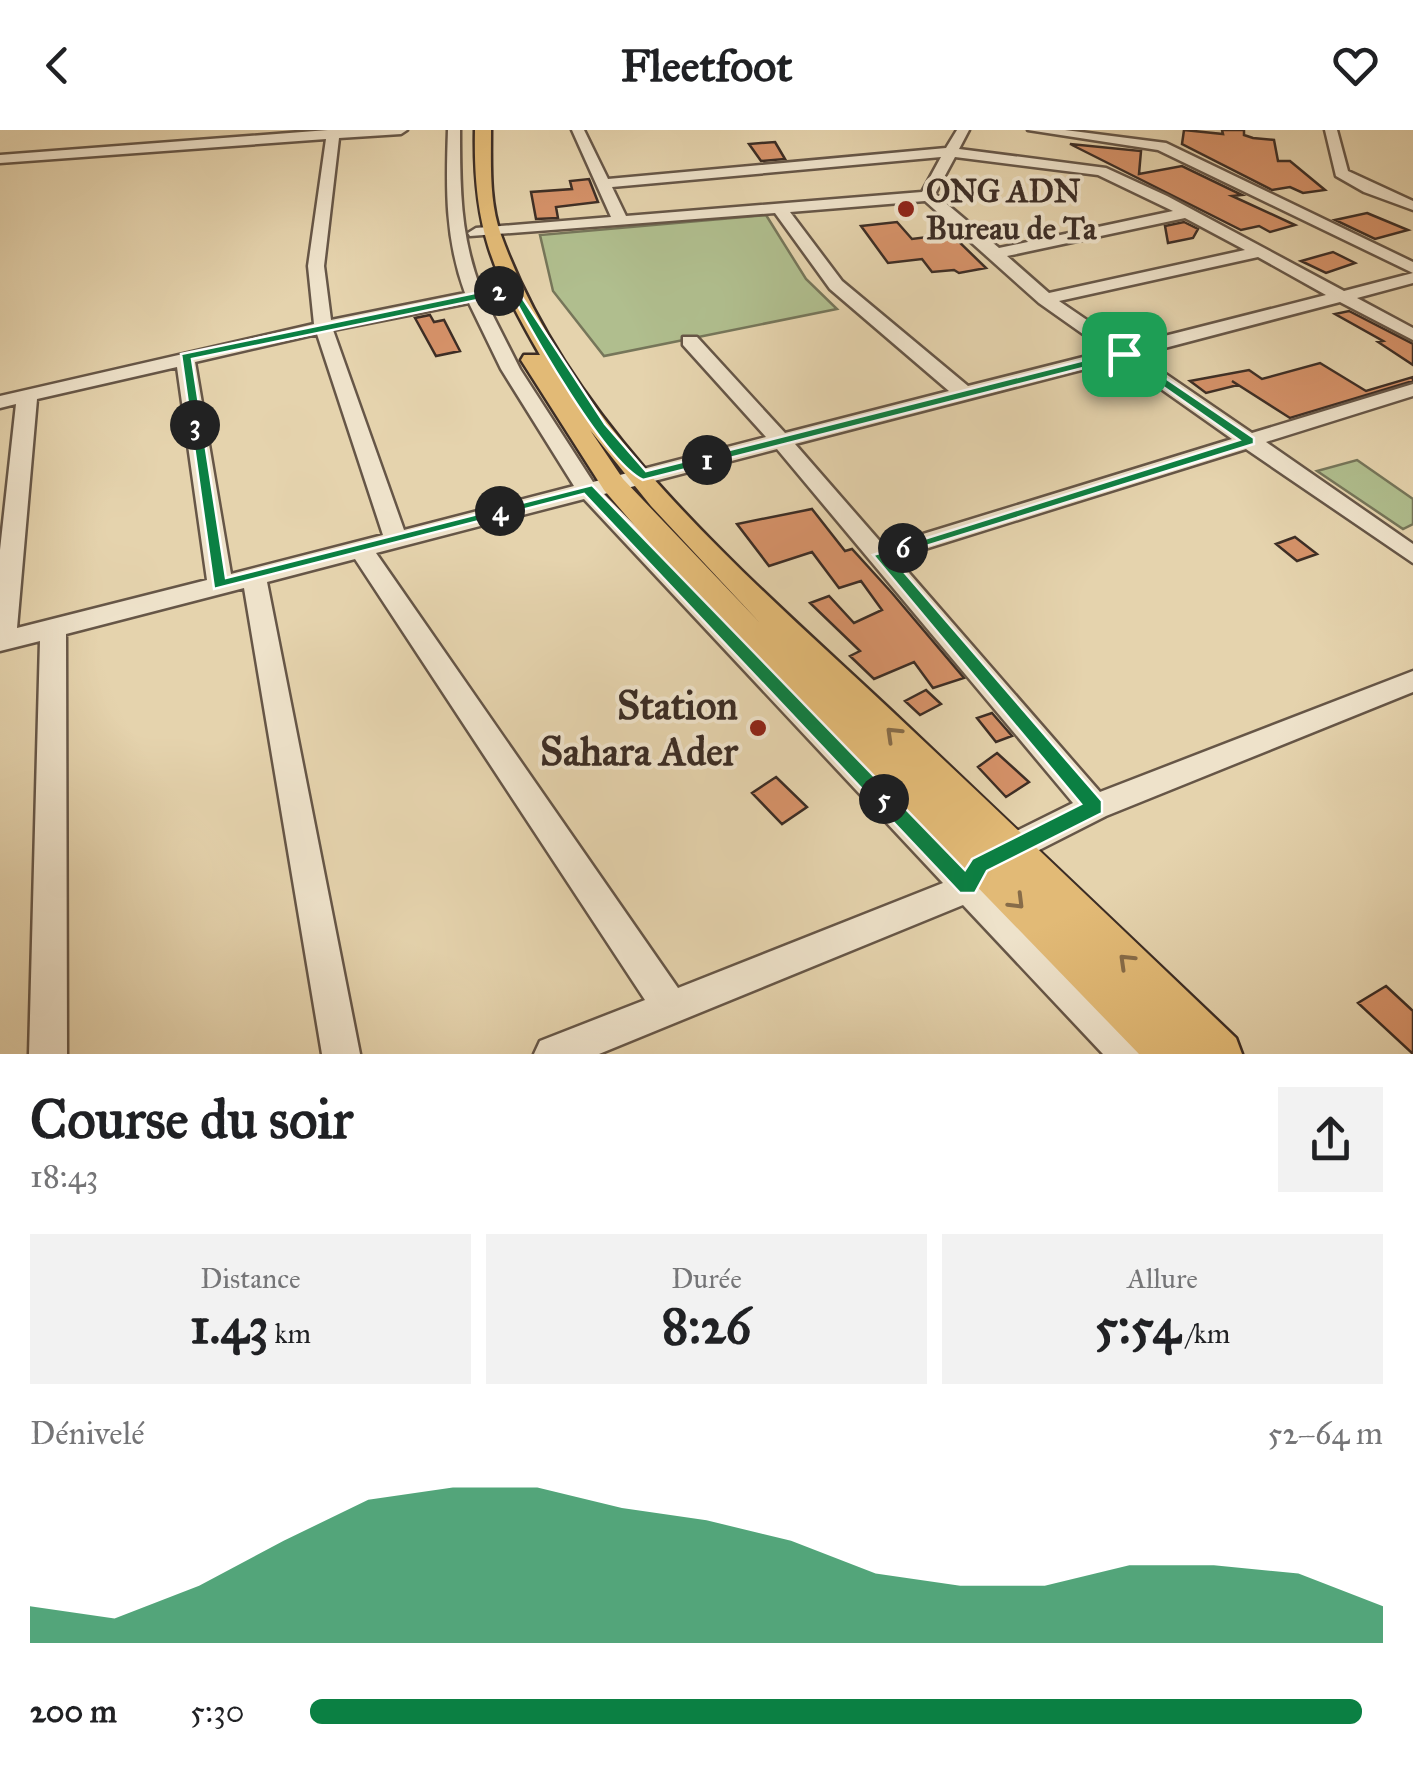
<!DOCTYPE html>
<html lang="fr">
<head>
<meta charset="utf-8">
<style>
	body { margin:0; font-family:"IM FELL Great Primer",serif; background:#f2f2f2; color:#202124; height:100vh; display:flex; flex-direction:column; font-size:38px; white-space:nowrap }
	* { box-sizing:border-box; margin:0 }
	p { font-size:32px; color:#757577 }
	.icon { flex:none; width:55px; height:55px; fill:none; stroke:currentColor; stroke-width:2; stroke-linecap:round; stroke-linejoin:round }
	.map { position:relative; height:924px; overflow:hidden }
	.side { display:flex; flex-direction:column; background:#fff; flex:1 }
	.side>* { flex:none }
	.pin { position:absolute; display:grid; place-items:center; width:85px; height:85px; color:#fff; margin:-42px; border-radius:20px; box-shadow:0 5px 15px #0006 }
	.km { position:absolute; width:50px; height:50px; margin:-25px; border-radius:50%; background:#222; color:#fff; font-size:28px; line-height:50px; text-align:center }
	.round { display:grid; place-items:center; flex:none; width:105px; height:105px; border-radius:0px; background:#f2f2f2 }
	.summary { display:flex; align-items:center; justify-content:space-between; height:170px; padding:0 30px }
	h1 { font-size:55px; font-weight:800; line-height:75px }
	.figures { display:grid; grid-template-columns:repeat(3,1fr); gap:15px; height:170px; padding:10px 30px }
	.figures div { display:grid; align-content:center; border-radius:0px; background:#f2f2f2; text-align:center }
	.figures b { font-size:50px; font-weight:800 }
	.figures small { font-size:28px; font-weight:400 }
	.figures p { font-size:28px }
	.chart { height:280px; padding:20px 30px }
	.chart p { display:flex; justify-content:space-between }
	.chart svg { width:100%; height:180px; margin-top:10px; fill:#0b8043; opacity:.7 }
	ul { padding:0 30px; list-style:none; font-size:32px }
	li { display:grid; grid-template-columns:160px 120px 1fr; align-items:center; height:75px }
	li i { height:25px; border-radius:12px; background:#0b8043 }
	header { display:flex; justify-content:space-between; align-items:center; height:130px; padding:0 30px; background:#fff; font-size:45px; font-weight:800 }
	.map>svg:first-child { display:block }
	.green { fill:#b0be8e; stroke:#76765a; stroke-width:2.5 }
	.building { fill:#d69269; stroke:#3c2d25; stroke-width:2.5 }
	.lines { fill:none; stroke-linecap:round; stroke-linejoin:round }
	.minor-casing { stroke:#665647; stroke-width:5 }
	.major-casing { stroke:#3c2d25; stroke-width:5 }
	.minor { fill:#eee2ca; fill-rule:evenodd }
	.major { fill:#e2ba76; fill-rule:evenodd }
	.oneway { stroke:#876c49 }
	.route { fill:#0b8043; stroke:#fff; stroke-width:2.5; fill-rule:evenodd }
	.poi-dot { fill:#8f2418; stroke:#eee2ca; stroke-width:4 }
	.labels { text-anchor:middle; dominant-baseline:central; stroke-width:8; stroke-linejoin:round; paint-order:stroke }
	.far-poi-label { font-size:32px; font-weight:bold; fill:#3c2d25; stroke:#eee2ca; text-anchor:start }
	.poi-label { font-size:40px; font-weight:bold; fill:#3c2d25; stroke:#eee2ca; text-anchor:end }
</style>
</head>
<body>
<header><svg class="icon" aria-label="back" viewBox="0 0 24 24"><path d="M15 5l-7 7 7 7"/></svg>Fleetfoot<svg class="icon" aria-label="heart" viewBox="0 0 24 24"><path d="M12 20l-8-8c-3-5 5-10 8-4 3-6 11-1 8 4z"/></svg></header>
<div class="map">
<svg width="1413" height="924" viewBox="0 0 1413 924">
	<rect width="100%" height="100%" fill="#e5d3ad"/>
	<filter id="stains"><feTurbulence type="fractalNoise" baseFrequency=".002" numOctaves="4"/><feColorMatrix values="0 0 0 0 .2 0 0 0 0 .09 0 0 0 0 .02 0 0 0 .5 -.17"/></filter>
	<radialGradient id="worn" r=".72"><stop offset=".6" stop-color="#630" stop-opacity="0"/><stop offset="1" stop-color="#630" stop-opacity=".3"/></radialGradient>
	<!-- green -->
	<path class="green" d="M766,85L806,149L837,179L604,226L553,161L540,105Z
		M1357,330L1413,369V394L1403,399L1317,341Z"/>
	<!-- building -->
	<path class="building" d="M1184,0L1223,4L1222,0H1244V5L1253,8L1274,10L1278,31H1290L1325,60L1303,63L1290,57L1272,60L1182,14Z
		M775,12L785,29L761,31L749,14Z
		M1070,14L1141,21L1139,44L1182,36L1242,65L1232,66L1295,95L1270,102L1259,96L1241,100Z
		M589,49L598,72L556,77L558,88L536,89L531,62L572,59L570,51Z
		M1367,83L1408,100L1375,109L1335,90Z
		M897,92L912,109L951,104L986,138L959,143L954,140L932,142L922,129L888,133L861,96Z
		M1184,92L1198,99L1193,108L1168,113L1165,96Z
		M1333,122L1355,133L1326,143L1301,131Z
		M1349,181L1413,214V235L1378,212L1383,211L1335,184Z
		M430,185L434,192L444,190L460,221L436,226L415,188Z
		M1320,233L1366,261L1413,247V251L1290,288L1232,251L1238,255L1206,263L1190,251L1249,240L1262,249Z
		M812,379L845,421L852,419L892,463L964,548L933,558L914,532L874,549L850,526L860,521L810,473L829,466L854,493L882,480L861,451L839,458L812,422L769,436L737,394Z
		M1295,407L1317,424L1297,431L1276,414Z
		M926,560L941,574L920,585L905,571Z
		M992,583L1006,599L1012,606L996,612L977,588Z
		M997,623L1029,652L1006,667L978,637Z
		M776,647L807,677L782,694L752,663Z
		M1386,856L1413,881V924L1358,873Z"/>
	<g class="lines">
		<!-- minor casing -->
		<g class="minor-casing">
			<path id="minor" d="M328,0H407L401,4L339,8L324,136L331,190L465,163C445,108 446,58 448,0H460C460,57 460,106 481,160L514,154L523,159L485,170L520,239L593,352L766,307L683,215V207H697L785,303L949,261L830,159L775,83L470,106L468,103L476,98L611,87L572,0H584L608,49L946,18L957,0H969L959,19L1106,38L1167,66L1344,161L1413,143L1158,20L1028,0H1065L1166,13L1413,132V153L1357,168L1413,198V210L1340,172L1138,225L1252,303L1413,254V266L1266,312L1413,414V433L1246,319L896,428L1100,662L1413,541V562L1106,686L990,745L986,753L1141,911L1147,924H1103L963,775L599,924H534L540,911L645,870L355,429L267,452L360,924H322L244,458L66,504L67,924H29L40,511L0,521V420L16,274L0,278V266L314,194L308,136L326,9L0,33V25ZM941,27L922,62L626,86L612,57ZM955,27L1098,45L1173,81L999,118L935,64ZM925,71L1039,173L1107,221L968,256L842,151L790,82ZM1185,88L1245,120L1049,163L1007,126ZM1258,127L1326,165L1125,216L1059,171ZM469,173L501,239L574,356L404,400L333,200ZM317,204L383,405L231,444L195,232ZM1120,230L1232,309L884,416L795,314ZM177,237L207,450L17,498L37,269ZM777,319L1073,673L968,725L964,731L604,364ZM584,369L943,753L678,858L376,423Z
				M1325,0H1337L1348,41L1413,71V80L1364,62L1336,46Z"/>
		</g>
		<!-- major casing -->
		<g class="major-casing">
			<path id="major" d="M475,0H491C491,35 489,72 501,105C572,301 748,446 896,585C1010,692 1123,800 1236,908L1242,924H1139L693,463L604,360L521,230L524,225H540C492,141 473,98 475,0ZM590,300L651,376L761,494L623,349Z"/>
		</g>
		<!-- minor -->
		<use href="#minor" class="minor"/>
		<!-- major -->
		<use href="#major" class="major"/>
	</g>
	<!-- one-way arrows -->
	<defs><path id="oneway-chevron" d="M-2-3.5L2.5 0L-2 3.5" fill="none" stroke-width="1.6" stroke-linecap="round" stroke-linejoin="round" transform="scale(2.5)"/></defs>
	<g class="oneway">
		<use href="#oneway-chevron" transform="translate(893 604) rotate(-136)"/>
		<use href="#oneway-chevron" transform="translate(1017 772) rotate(45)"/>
		<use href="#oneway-chevron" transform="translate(1126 831) rotate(-136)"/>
	</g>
	<!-- route -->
	<path class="route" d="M514,155L605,294L646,341L1124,220L1254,308V314L891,427L1102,671V683L987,741L975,763H960L584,364L214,459L181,224ZM511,163C533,204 605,332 643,350L1122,228L1239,310L873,425L1081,674L972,729L965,740L592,355L226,448L192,229Z"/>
	<!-- markers -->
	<g class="poi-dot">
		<circle cx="906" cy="79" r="10"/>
		<circle cx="758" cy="598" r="10"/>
	</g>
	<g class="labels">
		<!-- far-poi labels -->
		<g class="far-poi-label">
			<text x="926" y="61">ONG ADN<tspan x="926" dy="37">Bureau de Ta</tspan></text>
		</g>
		<!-- poi labels -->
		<g class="poi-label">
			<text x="738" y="575">Station<tspan x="738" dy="46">Sahara Ader</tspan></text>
		</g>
	</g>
	<rect width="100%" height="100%" filter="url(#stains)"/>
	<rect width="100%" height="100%" fill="url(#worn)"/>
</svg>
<div class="pin" style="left:1124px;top:224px;background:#1e9e55"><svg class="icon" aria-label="arrive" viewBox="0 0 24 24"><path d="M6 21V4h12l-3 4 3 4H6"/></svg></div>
<b class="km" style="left:707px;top:330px">1</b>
<b class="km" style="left:499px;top:161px">2</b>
<b class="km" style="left:195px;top:295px">3</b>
<b class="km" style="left:500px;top:381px">4</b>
<b class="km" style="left:884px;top:669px">5</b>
<b class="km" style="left:903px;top:418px">6</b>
</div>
<section class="side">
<div class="summary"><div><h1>Course du soir</h1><p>18:43</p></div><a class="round"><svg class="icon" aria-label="share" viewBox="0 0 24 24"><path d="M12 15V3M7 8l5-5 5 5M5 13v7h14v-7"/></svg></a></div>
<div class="figures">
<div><p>Distance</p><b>1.43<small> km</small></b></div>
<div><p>Durée</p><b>8:26</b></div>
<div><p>Allure</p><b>5:54<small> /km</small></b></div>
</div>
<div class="chart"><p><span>Dénivelé</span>52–64 m</p>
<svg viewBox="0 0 160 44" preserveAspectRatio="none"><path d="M0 44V35L10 38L20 30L30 19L40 9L50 6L60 6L70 11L80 14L90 19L100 27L110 30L120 30L130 25L140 25L150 27L160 35V44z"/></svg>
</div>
<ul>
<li><b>200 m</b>5:30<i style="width:98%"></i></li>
</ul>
</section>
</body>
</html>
